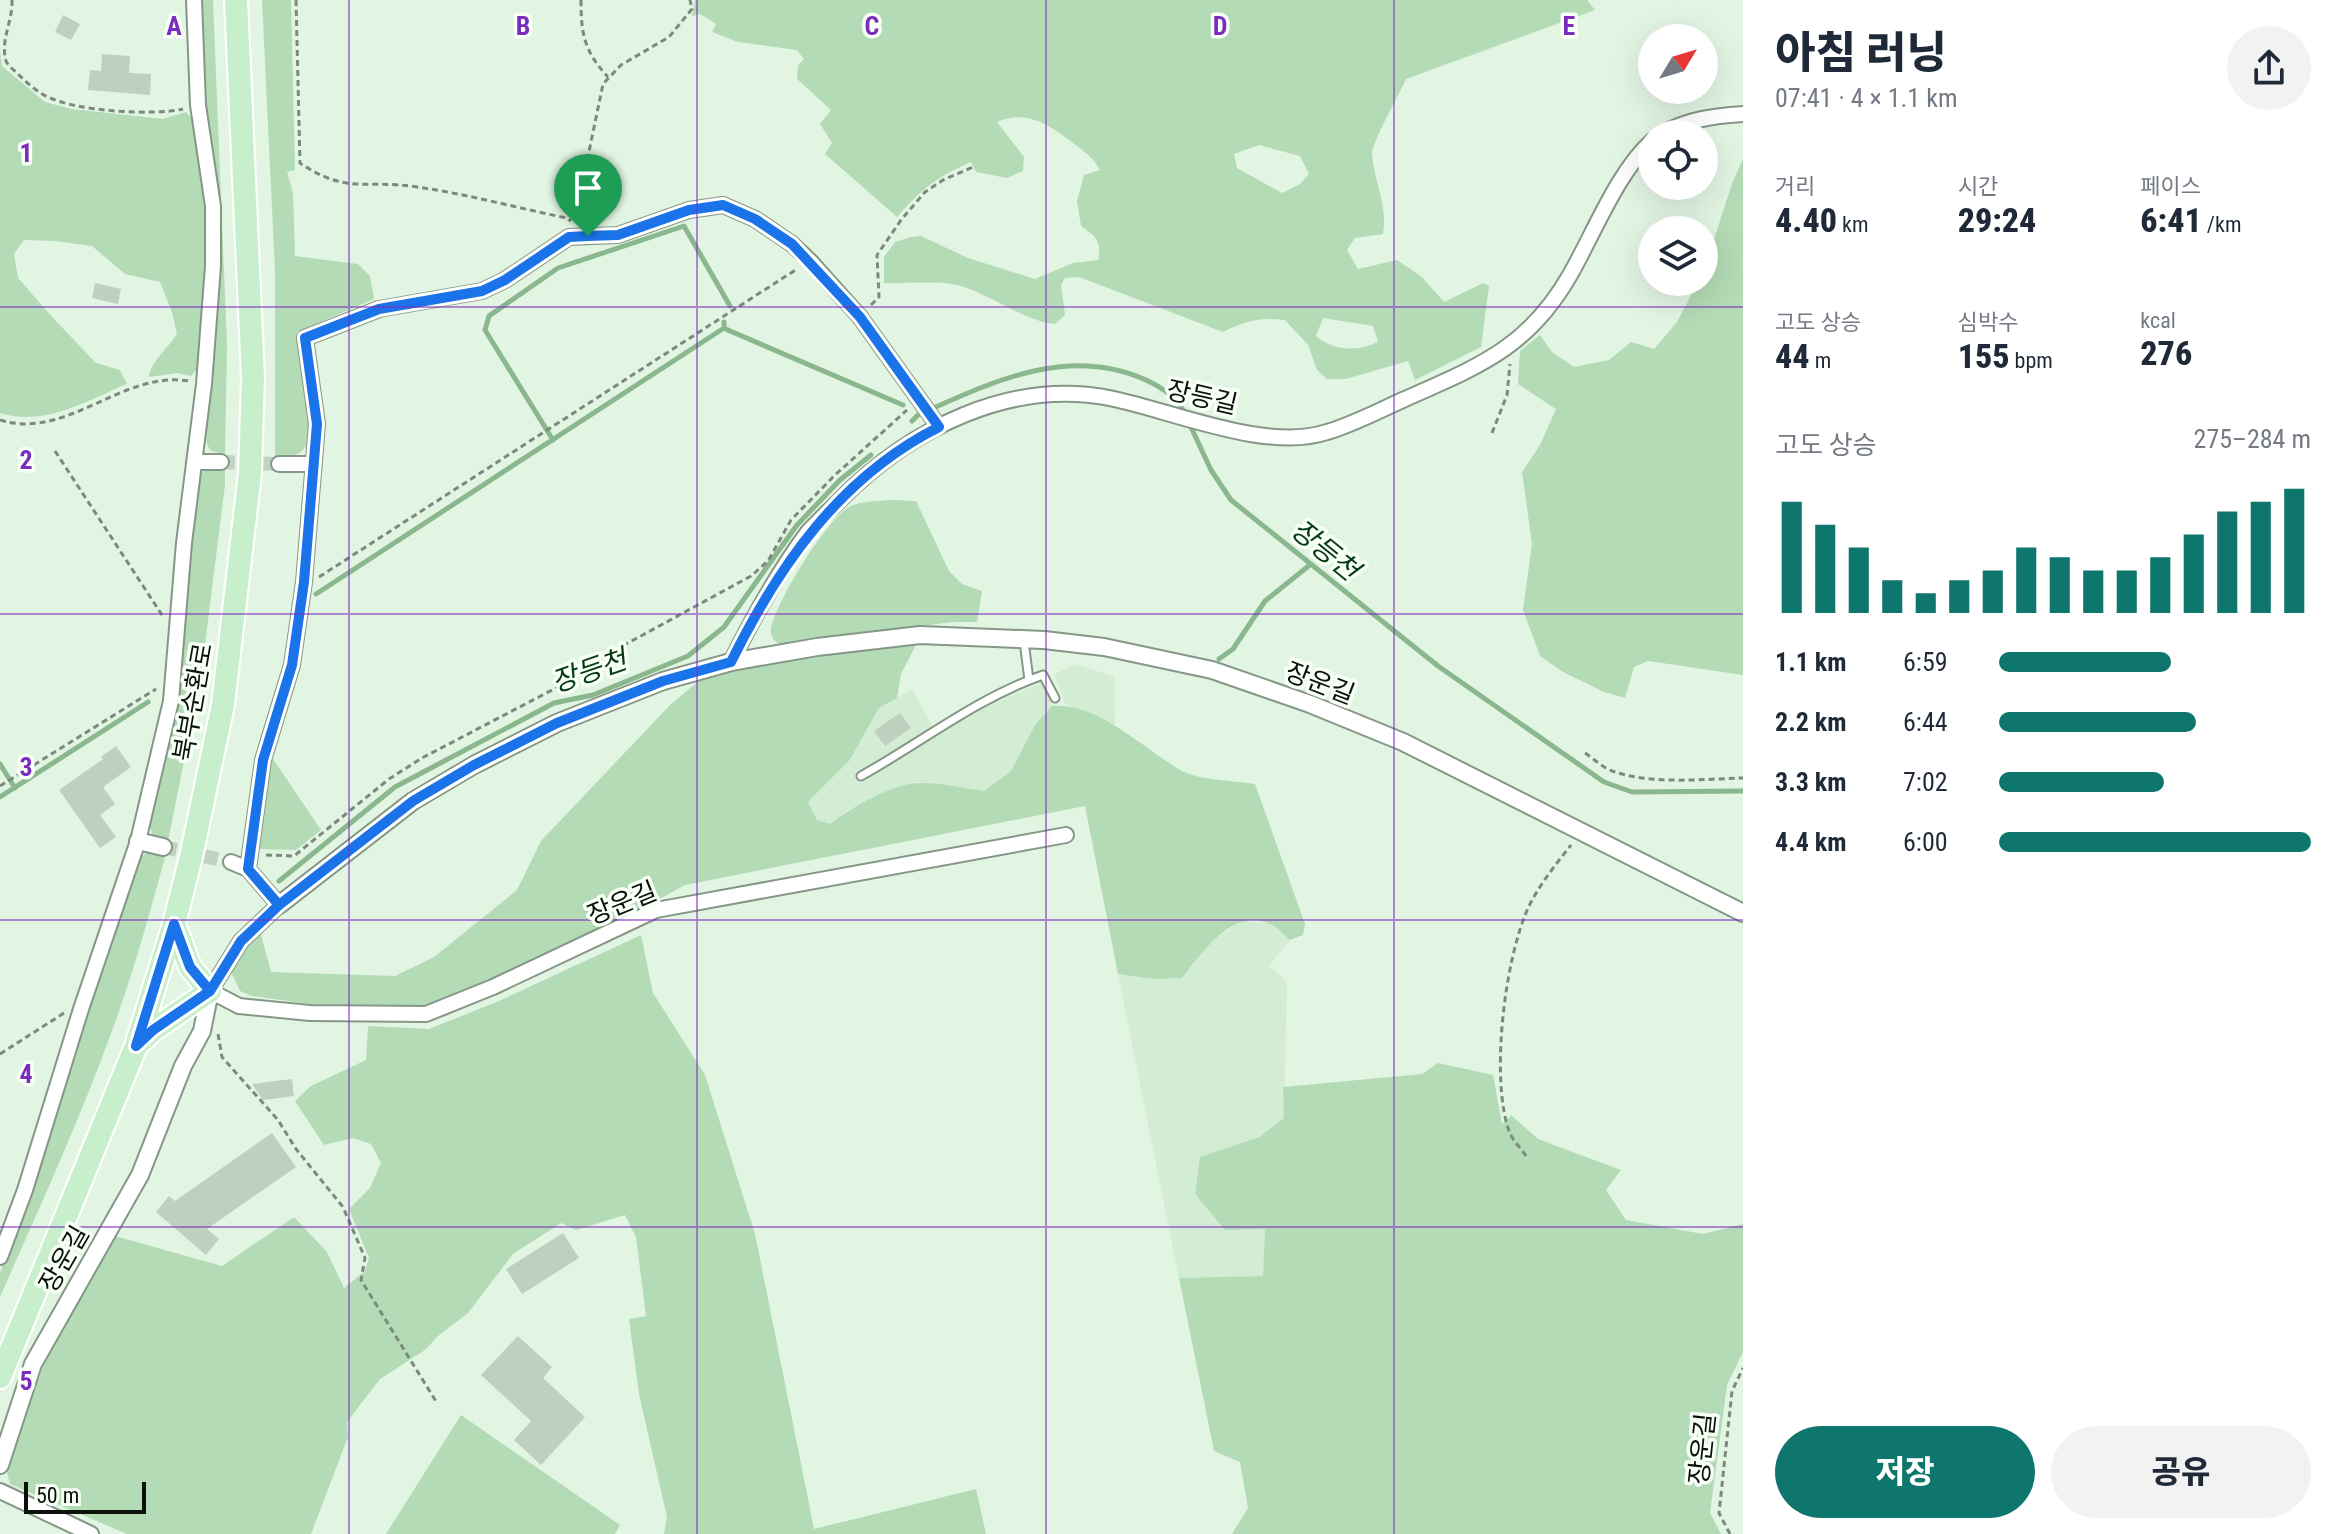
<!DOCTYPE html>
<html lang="ko">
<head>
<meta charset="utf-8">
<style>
	body { margin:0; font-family:"Roboto Condensed","Noto Sans KR",sans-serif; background:#f2f2f3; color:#1f2937; height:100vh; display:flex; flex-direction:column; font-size:30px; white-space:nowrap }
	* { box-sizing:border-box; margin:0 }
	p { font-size:26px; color:#747a83 }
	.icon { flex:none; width:44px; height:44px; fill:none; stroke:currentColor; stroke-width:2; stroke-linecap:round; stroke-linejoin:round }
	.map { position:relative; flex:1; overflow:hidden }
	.side { display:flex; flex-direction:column; background:#fff; width:600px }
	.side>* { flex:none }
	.needle { width:52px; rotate:52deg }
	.tools { position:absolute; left:1638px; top:24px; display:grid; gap:16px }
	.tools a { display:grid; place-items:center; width:80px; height:80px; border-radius:50%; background:#fff; box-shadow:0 8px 32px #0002; font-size:40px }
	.scale { position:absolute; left:24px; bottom:20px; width:122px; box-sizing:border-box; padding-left:8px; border:4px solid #0a110b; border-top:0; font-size:22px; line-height:28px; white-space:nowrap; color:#0a110b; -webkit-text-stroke:6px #f7fff7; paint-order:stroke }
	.pin { position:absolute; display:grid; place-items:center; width:68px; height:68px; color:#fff; margin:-82px -34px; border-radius:50% 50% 50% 0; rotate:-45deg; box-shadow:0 0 8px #0007 }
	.pin .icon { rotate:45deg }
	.round { display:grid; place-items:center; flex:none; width:84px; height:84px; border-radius:42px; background:#f2f2f3 }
	.overview { display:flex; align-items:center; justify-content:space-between; height:136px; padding:0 32px }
	h1 { font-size:44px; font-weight:800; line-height:60px }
	.stats { display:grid; grid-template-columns:repeat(3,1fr); gap:12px; height:136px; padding:8px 32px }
	.stats div { display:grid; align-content:center }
	.stats b { font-size:34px; font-weight:800 }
	.stats small { font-size:22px; font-weight:400 }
	.stats p { font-size:22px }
	.chart { height:224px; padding:16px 32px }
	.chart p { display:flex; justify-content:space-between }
	.chart svg { width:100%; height:144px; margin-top:8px; stroke:#0f766e; stroke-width:6 }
	.button { display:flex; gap:16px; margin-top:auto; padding:16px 32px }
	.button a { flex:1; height:92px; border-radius:48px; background:#0f766e; color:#fff; font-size:32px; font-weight:800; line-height:92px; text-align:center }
	.button a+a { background:#f2f2f3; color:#1f2937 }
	ul { padding:0 32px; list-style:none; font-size:26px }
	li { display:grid; grid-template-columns:128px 96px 1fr; align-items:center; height:60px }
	li i { height:20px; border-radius:10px; background:#0f766e }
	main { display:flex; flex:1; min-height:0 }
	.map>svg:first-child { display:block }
	.built { fill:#d3ecd4 }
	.green { fill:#b3dbb5; fill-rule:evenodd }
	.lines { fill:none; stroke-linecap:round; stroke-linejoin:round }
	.stream { stroke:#8ab78d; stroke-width:5 }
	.building { fill:#bed0be }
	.minor-tunnel { stroke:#c2d3c3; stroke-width:14; stroke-dasharray:14 7; stroke-linecap:butt }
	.service-casing { stroke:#859786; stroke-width:11 }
	.minor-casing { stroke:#859786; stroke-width:18 }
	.tertiary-casing { stroke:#859786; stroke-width:20 }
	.primary-casing { stroke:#fff; stroke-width:26 }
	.path { stroke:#7c897d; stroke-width:3; stroke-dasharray:6 4; stroke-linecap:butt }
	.service { stroke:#fff; stroke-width:7 }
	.minor { stroke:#fff; stroke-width:14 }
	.tertiary { stroke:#fff; stroke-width:16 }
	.primary { stroke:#c8efcb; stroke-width:22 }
	.route-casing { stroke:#fff; stroke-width:16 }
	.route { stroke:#1a73e8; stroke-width:10 }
	.grid { fill:none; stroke:#7b2cbf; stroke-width:2; stroke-opacity:0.55 }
	.labels { text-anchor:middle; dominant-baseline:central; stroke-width:7; stroke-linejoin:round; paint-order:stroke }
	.street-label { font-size:26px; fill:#0a110b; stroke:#f7fff7 }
	.water-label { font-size:28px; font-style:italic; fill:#04380f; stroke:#f7fff7 }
	.grid-label { font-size:26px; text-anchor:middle; font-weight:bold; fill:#7b2cbf; stroke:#f7fff7; stroke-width:7; stroke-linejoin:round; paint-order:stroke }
</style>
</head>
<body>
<main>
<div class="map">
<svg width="1743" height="1534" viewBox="0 0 1743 1534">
	<rect width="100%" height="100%" fill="#e2f5e3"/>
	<!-- built -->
	<path class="built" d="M1077,664L1114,677L1115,725L1066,705L1054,674Z
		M1040,683L1050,696L1052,706L1035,725L1011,771L984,791L918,782L886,792L847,811L830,825L817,820L808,802L849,761L879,708L912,689L937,734L977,711Z
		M1242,921L1270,923L1290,940L1269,966L1287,981L1284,1118L1260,1136L1200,1157L1195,1194L1225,1230L1265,1229L1263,1276L1179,1278L1118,974L1154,979L1182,978L1211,941Z"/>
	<!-- green -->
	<path class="green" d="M200,0H213L227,345L225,454L211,451C196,430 210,381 210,355C207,237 205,118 200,0Z
		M262,0H291L295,170L287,172L293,193L295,256L358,264L370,276L374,299L297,332L311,428C310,451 297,458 275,458V271Z
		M695,0H1587L1595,10L1406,79C1400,93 1372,142 1372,154C1374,181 1388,206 1383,234L1355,238L1347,250L1358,269L1397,260L1422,277L1444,302L1483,283L1489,286L1481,347L1415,380L1408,361L1346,379H1327L1317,370L1308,345L1285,320C1261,317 1245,321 1223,332L1079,277L1065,278L1061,285L1065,315L1055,324C1025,321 993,296 961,286C940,280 906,284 884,283V257L895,242L911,237L921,236L968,258L1035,279L1073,263L1098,260C1102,242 1096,236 1081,226L1077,201L1084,175L1100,170C1094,158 1084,151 1073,143C1050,125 1026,109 997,122L1024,157L1023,171L1007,178L976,172L971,162C935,178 923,188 897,217L825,154L832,143L820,124L831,110L797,79L798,65L804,59L797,50L738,42L712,32L716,24L700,14L692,16ZM1259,145L1300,156L1309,174L1300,184L1282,193L1237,168L1234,154ZM1323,318L1373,326L1378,342C1357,352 1333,351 1316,336Z
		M0,51L2,66L45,102L72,109L163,119L186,112C200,127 199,145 201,164C209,237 204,296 197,369L191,376L177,373L149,377C151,361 168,348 177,334L172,312L160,282L125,274L92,246L55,241L24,240L14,254L18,278L54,319L96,363L120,370L127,384C86,401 44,427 0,413Z
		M1743,159V675L1648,661L1634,667L1625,698L1604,692L1563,672L1540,656L1523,610L1532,544L1522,472L1540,445L1556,409L1518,384L1520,351L1540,335L1552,352L1574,367L1609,360L1631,342L1654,349L1677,322L1698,282H1704V270L1733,181Z
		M212,463L225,464V485L201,676L168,841L153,835L148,822L177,703L197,477Z
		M893,500L916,501L949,571L962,584L982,591L977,622H953L779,644C773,640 770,636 771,628C777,601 825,521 849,507C859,501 880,501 893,500Z
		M917,643L901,674L897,698L879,708L849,761L808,802L817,820L830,824C851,808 894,782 921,783C942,783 964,788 984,791L1011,771L1035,725L1052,706C1098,702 1145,750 1182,771C1199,780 1236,781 1255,784L1305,924L1303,935L1290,940C1284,935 1277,927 1270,924C1233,906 1201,954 1182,978L1154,979L1118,974L1085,806L685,885L654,902L490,979L424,1006L310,1004L252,996L240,991L232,974L233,962L243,945L260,931L271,972L395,976L434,957L517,890L541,841L671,704L706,675L731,666Z
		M269,753L321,830L296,850L261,849L256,844Z
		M149,851L166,854C150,912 134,971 113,1028C80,1120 39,1208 0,1297V1273L44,1150L135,861Z
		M641,935L653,993L705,1075L755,1234L814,1529L976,1489L986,1534H664L667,1517L639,1394L629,1319L646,1316L636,1237L625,1215L576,1230L561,1223L513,1254L468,1313L438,1336L425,1350L380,1379L347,1422L348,1437L311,1534H127L10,1484L6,1468L43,1367L115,1236L222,1266L294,1217L327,1252L344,1288L365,1271L369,1258L349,1209L370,1188L381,1163L371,1144L353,1138L324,1145L295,1101L311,1086L366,1060L368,1026L429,1029L499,1001Z
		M1438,1063L1493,1075L1502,1124L1511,1115L1538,1139L1621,1170L1606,1190L1626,1220L1703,1234L1743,1224V1352L1727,1385L1710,1513L1721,1534H1232L1248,1508L1240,1462L1214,1451L1179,1278L1263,1276L1265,1229L1225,1230L1195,1194L1200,1157L1259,1137L1284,1118L1283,1087L1422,1074Z
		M461,1415L620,1525L615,1534H386Z"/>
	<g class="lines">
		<!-- stream -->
		<path class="stream" d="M724,322V328L730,331L903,405
			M912,421L918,415C990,383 1067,344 1146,380C1163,388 1178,398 1186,416
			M1190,425L1211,470L1231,500L1438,666L1604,782L1632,792L1743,791
			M553,440L485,330L489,316L558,268L684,226L730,306
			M316,594L724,328
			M1219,659L1233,649L1265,601L1311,564
			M0,764L15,788
			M0,797L148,702
			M279,881L395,787L554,703L593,695L688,656L724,627L797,525L840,480L871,455"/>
	</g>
	<!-- building -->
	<path class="building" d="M63,15L80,24L71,40L55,32Z
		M102,54L130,56L129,73L151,74L150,95L88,90L90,70L101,71Z
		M95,283L121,289L118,304L92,298Z
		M900,713L911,728L885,746L874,731Z
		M116,746L131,767L103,787L115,804L100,815L116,837L100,848L59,790L103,759L101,757Z
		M292,1079L294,1096L263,1100L252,1084Z
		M272,1133L296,1167L207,1229L219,1239L206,1255L156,1212L169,1196L175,1201Z
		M563,1233L579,1258L522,1294L506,1269Z
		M518,1336L552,1367L543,1378L585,1417L541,1465L514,1440L531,1421L481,1375Z"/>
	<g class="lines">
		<!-- minor-tunnel -->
		<path class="minor-tunnel" d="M221,462L279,464
			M163,847L231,862"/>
		<!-- service casing -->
		<g class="service-casing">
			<path id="service" d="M1024,641L1029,680
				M861,776C922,742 977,698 1043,675L1055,698"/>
		</g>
		<!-- minor casing -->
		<g class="minor-casing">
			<path id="minor" d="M1662,134C1688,119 1714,116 1743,114
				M194,462H221
				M279,464H314
				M731,662C753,618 778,572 808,532C817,522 828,512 838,502C909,429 1011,377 1114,399C1175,412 1267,452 1327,432C1354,424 1380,410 1405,399C1479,366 1528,348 1570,275C1593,235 1618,171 1652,141
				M231,862L248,869L279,905L241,941L210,991L239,1006L310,1013L426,1014L493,987L656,910L1066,835
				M248,869L263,760L292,665L304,582L317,424L305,338L379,309L482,291L505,280L569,237L618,235L689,210L723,205L755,219L792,244L810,261L860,317L939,427
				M0,1257L25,1190L81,1009L138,841L171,701L184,543L204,384L213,266V206L198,105L194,0
				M0,1491L91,1534"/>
		</g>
		<!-- tertiary casing -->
		<g class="tertiary-casing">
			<path id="tertiary" d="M138,841L163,847
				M279,905L413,801L474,765L557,723L663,681L731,662L817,647L920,635L1044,640L1104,647L1212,670L1310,704L1403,742L1743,913
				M0,1465L33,1364L140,1175L183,1066L202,1031L210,991"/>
		</g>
		<!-- primary casing -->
		<g class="primary-casing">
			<path id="primary" d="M137,1045L153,1030L210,991L190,967L174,924
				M0,1377L136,1046L174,924L191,857L223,705L250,473L253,378L236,0"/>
		</g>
		<!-- path -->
		<path class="path" d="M12,0C13,21 0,40 6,61C8,66 14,70 18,74C27,83 37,92 48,97C76,111 152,116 183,109
			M296,0L300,163C347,195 366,179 417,187C467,194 517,208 567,218L571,221
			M581,0C581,34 584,51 608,77
			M587,220L586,166L603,84L621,65L669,37L692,9L690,0
			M871,305L879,297L877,255L901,220L925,192L943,180L973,167
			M0,420C67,441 122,370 189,381
			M1492,433L1507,395L1510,364
			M55,451L162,615
			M319,577L797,269
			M1585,753C1594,759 1602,767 1612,771C1652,785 1701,779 1743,778
			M0,786L156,689
			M266,855L294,856L389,779L422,758L579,676L606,655L751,576L768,561L791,520L835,475L907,410
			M218,1034L222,1057L278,1120L296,1149L343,1207L365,1258L361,1280L437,1403
			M0,1054L64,1013
			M1526,1156C1521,1148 1512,1140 1509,1131C1490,1077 1505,957 1529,906C1540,884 1556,864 1571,845
			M1730,1534L1719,1513L1732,1391L1743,1368"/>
		<!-- service -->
		<use href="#service" class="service"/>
		<!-- minor -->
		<use href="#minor" class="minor"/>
		<!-- tertiary -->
		<use href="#tertiary" class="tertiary"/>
		<!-- primary -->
		<use href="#primary" class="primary"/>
	</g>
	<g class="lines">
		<!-- route casing -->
		<g class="route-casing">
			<path id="route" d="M588,236L569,237L505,280L482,291L379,309L305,338L317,424L304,582L292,665L263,760L248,869L279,905L241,941L210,991L153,1030L136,1046L174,924L190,967L210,991L241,941L279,905L413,801L474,765L557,723L663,681L731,662C779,565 840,477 939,427L860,317L792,244L755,219L723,205L689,210L618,235L588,236"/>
		</g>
		<!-- route -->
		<use href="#route" class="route"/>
	</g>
	<!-- grid -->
	<path class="grid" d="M349,0V1534M697,0V1534M1046,0V1534M1394,0V1534M0,307H1743M0,614H1743M0,920H1743M0,1227H1743"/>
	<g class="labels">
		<!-- street labels -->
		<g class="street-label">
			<text transform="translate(1202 397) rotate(13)">장등길</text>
			<text transform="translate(1320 683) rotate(21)">장운길</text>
			<text transform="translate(193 702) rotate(-80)">북부순환로</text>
			<text transform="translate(622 903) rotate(-22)">장운길</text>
			<text transform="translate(64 1259) rotate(-60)">장운길</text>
			<text transform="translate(1702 1449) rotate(-84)">장운길</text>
		</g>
		<!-- water labels -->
		<g class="water-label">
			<text transform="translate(1325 550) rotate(39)">장등천</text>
			<text transform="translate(589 671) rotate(-19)">장등천</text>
		</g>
	</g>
	<g class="grid-label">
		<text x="174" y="35">A</text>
		<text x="523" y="35">B</text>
		<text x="872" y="35">C</text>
		<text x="1220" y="35">D</text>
		<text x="1569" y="35">E</text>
		<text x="26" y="162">1</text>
		<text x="26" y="469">2</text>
		<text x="26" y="776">3</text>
		<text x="26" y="1083">4</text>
		<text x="26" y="1390">5</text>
	</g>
</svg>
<div class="tools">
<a><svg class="needle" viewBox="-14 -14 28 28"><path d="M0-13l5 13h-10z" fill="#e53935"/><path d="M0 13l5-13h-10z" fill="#747a83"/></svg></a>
<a><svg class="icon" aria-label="locate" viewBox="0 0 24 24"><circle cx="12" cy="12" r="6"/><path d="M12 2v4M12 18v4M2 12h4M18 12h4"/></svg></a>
<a><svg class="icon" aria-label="layers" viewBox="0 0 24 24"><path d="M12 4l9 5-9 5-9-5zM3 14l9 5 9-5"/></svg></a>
</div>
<div class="scale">50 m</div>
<div class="pin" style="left:588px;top:236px;background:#1e9e55"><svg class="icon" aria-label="arrive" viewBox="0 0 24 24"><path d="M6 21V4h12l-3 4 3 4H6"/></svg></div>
</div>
<section class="side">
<div class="overview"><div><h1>아침 러닝</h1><p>07:41 · 4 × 1.1 km</p></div><a class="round"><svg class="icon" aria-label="share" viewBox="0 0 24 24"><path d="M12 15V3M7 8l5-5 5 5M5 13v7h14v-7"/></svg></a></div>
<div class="stats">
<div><p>거리</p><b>4.40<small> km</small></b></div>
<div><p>시간</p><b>29:24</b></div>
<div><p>페이스</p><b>6:41<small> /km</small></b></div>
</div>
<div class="stats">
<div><p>고도 상승</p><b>44<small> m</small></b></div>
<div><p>심박수</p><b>155<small> bpm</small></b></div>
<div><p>kcal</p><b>276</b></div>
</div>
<div class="chart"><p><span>고도 상승</span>275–284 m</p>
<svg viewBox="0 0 160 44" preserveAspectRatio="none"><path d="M5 44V10M15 44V17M25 44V24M35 44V34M45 44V38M55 44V34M65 44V31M75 44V24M85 44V27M95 44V31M105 44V31M115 44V27M125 44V20M135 44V13M145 44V10M155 44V6"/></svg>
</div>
<ul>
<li><b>1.1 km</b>6:59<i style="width:55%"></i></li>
<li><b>2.2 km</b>6:44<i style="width:63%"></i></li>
<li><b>3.3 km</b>7:02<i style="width:53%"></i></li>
<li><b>4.4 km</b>6:00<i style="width:100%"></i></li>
</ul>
<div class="button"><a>저장</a><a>공유</a></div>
</section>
</main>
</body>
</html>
